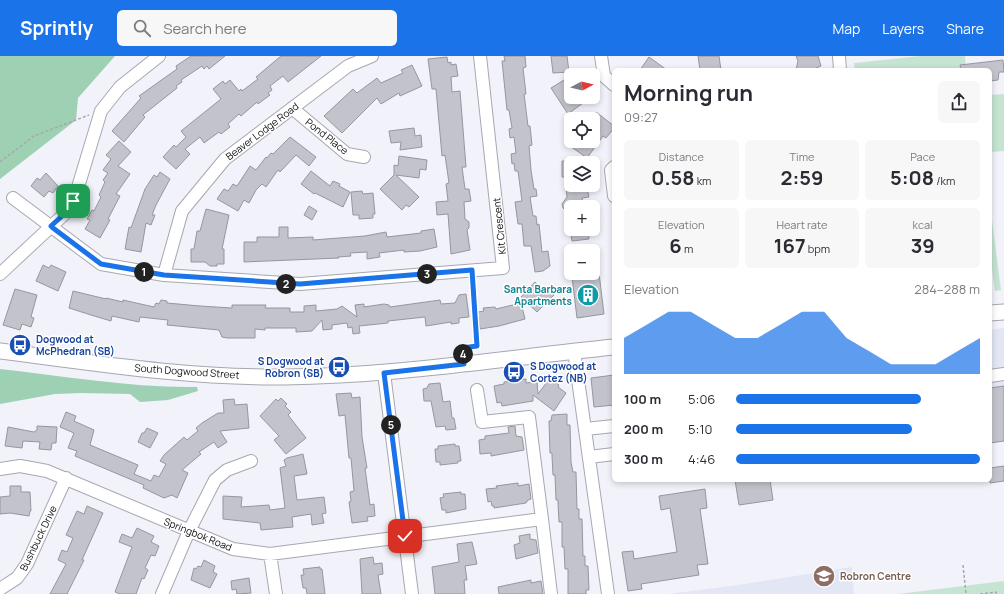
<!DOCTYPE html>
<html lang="en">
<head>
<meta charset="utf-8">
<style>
	body { margin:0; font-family:Manrope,sans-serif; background:#f7f7f7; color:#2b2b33; height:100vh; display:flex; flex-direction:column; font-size:15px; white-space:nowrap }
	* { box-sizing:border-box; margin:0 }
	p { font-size:13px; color:#7c7c81 }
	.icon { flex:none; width:22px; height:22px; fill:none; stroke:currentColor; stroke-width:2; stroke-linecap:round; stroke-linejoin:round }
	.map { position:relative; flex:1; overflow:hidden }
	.drawer { position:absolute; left:612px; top:12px; width:380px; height:414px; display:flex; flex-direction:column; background:#fff; border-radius:6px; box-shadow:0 2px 6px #0003 }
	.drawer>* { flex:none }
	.needle { width:26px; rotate:83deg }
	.buttons { position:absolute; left:564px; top:12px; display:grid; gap:8px }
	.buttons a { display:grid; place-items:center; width:36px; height:36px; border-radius:6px; background:#fff; box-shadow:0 2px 6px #0003; font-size:20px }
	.pin { position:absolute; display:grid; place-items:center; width:34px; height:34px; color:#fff; margin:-17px; border-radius:8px; box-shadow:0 2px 6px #0006 }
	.km { position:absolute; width:20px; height:20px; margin:-10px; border-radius:50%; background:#222; color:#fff; font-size:11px; line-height:20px; text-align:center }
	.round { display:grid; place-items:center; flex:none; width:42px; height:42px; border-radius:6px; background:#f7f7f7 }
	.summary { display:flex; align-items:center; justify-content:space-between; height:68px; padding:0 12px }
	h1 { font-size:22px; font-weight:700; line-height:30px }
	.metrics { display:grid; grid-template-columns:repeat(3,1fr); gap:6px; height:68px; padding:4px 12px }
	.metrics div { display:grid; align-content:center; border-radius:6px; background:#f7f7f7; text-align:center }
	.metrics b { font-size:20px; font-weight:700 }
	.metrics small { font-size:11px; font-weight:400 }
	.metrics p { font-size:11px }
	.chart { height:112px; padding:8px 12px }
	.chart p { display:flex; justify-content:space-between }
	.chart svg { width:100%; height:72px; margin-top:4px; fill:#1a73e8; opacity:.7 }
	ul { padding:0 12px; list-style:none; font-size:13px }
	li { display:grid; grid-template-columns:64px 48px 1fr; align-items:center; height:30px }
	li i { height:10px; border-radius:5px; background:#1a73e8 }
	header { display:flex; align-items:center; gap:24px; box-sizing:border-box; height:56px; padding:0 20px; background:#1a73e8; color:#fff }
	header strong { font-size:19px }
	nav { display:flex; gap:22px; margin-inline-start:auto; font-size:14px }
	.search { width:280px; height:36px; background:#f7f7f7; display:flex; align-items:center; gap:10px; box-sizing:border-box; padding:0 14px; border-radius:6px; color:#7c7c81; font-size:15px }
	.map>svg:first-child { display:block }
	.built { fill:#e3e6f5 }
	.green { fill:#c6e4d2 }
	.forest { fill:#9ed0b3 }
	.building { fill:#c2c3cb; stroke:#95969e }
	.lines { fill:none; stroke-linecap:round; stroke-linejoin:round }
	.minor-casing { stroke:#a7a8b0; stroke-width:14 }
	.major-casing { stroke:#a7a8b0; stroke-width:17 }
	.path { stroke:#a7a7ae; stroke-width:1.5; stroke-dasharray:3 2; stroke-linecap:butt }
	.minor { stroke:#fff; stroke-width:12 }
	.major { stroke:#fff; stroke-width:15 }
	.route-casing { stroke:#fff; stroke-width:8 }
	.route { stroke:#1a73e8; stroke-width:5 }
	.labels { text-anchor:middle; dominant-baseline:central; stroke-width:3; stroke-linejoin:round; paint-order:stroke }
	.street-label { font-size:10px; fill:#0c0c0f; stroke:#fff }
	.culture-label { font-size:10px; font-weight:bold; fill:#0d838f; stroke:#fff; text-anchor:end }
	.transit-label { font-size:10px; font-weight:bold; fill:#164399; stroke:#fff; text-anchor:start }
	.education-label { font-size:10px; font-weight:bold; fill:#785e54; stroke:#fff; text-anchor:start }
</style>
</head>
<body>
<header>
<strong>Sprintly</strong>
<div class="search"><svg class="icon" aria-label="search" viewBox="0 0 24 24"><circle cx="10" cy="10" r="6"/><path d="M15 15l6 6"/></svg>Search here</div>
<nav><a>Map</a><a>Layers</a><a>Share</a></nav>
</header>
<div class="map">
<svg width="1004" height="538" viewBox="0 0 1004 538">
	<rect width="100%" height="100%" fill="#f1f2fa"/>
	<!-- built -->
	<path class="built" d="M1004,272V361L990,362V274Z
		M852,511L854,538H668L738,529Z"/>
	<!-- green -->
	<path class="green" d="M921,0H965L966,14H855L854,7Z
		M1004,38V95L990,96V39Z
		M990,149L1001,234L995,235L990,200Z
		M1004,525V538H898Z"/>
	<!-- forest -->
	<path class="forest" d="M0,0H115L78,42L76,64L0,123Z
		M0,313C65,320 131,332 197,331L198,335L168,344L140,346L130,338L81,337L55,338L0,348Z"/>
	<!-- building -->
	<path class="building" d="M191,0H225L209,13L207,10L204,13L202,10L181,24L182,26L176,30L177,32L143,59L145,61L124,86L112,75L141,42L139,40L177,13L176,10Z
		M281,0H321L288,26L283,20L270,30L272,34L268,37L270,39L258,48L257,46L241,60L239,58L228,68L230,71L221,78L219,76L204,87L200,81L185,93L190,98L176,113L163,101L174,89L176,91L186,81L181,75L221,43L213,33L223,25L225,28L230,24L239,35L241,33L242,35L258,23L256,21Z
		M504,0H525L526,11L523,12L526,38H524L528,70H530L532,89L529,90L531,114L534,133H536L537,140L530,141L533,160H536L537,169L539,168L542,196L548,195L550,210L543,215L535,216L531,190H524L522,168H518L515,146L522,145L518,115H515L514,107L512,108L511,98L516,97L514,81L510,82L509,73L512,72L509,54H507L502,5H505Z
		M551,0H567L569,16L553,17Z
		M698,0H719L721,14H700Z
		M796,0H818L821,10L816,12V14H796L798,5Z
		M447,1L448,7L451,6V9L456,8L458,20L451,21L452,36L460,35L466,111H462L465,133H469L471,145L464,146L465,163L469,166V172L467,174L470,194L451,198L448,158L437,159L436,146L448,145L446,128L449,127L445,99L442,100L436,33H432L428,3Z
		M649,1L667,14H640Z
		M1003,4L1004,16H999L998,24L990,25V14H961L960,9Z
		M412,9L422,30L400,40L399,37L381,48L377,42L342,77L324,60L353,33L357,37L377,22L381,27L403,17L401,14Z
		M569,21L571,41H579L583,47L568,58L551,32Z
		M596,56L614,70V72L606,82L603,80L587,102L570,90L574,85H593V60Z
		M414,72L415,80L421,79L422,91L400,94L401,86L391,87L389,75Z
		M290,81L316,101L309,110L296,99L280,116L278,114L266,131L262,128L256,134L249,147L244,144L238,155L217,143L224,133L228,135L233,128L237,130L250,110L256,114L266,101L267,102L271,97L273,98Z
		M119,85L131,96L118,110L130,118L116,138L120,140L108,163L110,164L100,182L85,173L90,164L87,163L92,154L94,155L101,141L99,139L105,126L103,124L108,117L103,114L111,103L106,99Z
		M399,100L427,104L426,114L420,113L419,122L396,119L419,141L409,151L406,149L402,154L380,133L394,119V109L398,110Z
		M562,105H571V121H562Z
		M311,115L330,130L333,125L340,128L339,130L350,136L343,151L315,137L314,138L301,128Z
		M160,116L170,123L156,149L152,159H155L151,169L146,167L141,196L125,193L129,171L131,172L145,133L154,119L157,121Z
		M46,117L58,130L53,137L49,135L44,141L31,130L37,122L40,124Z
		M566,129H577L576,133L587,132L589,141L582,142L584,151H571V158L563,152L562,148L567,141Z
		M362,135L363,138L373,137L375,158H373V162L359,163V159H353L351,136Z
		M309,150L317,155L312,164L304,159Z
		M206,153L229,159L222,193H224V208H217V210H210L205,206H191V193H194L197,175H200Z
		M279,171H288V182L313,181V184L365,180L386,176L387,181L421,177V175L434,173L437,191L420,195L404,196V194L379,197L380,201L367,203V196L350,197L351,200L338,201L339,202L244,206V186H257V181H279Z
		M570,173H588L589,183L572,185Z
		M43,209L49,212L51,209L66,216L58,235L36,225Z
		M599,217L604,258L577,262L572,221Z
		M535,226L543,234L546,231L554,239L537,256L521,241Z
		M15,233L37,239L31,261L34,262L31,271L22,268L20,274L3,269Z
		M73,235L106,243V242L123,246V244L154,251L156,247L159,248L161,244L167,245V247L200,250L232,252V249H266L265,252H290V256H304V250L316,249V255L337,253L342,250L357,261L355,249L364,248V251L384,248L389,249L390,251L440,244L441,248L455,247L459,239L466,238L469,261L459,262V267L451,268V266L426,270L425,261L388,265V267L359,270L360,277L353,278L352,271L348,272L347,267L332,269V273L323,274L322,264L312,275L296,276V272H265V274L255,273V282H227L222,281L219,274L167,269L168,264L140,261L139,266L112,260L111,265L91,259L69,252Z
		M521,247L525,263L499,270L480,273L478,256L484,255L483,252L495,251L496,253Z
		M614,319V349L594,351L591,322Z
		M550,322L559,329L558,331L566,337L554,355L533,339V345L502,350L501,346L497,347L494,330L504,328V326L526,323V327L537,326L538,338Z
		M440,327L443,346L450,345L452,362H454L456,373L446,374L445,370L436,371L431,345H424L423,333L427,332L429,328Z
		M1004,330V385L990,387V332Z
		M351,337L352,342L360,341L362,381L367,412H365L370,449L374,448L375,460L367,461L368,465L352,467L349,446L351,445L350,436L354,435L351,402H349L345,359L339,360L336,338Z
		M281,342L287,348L285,350L291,356L288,359L306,382L286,398L274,384L279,380L260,360L276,343L278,345Z
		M234,343L235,349L247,348L249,372L220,375L227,386L218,392L214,386L199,396L201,398L182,414L188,417L177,442L172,439L164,442L143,432L144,429L75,400L77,395L68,392L74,377L60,371L66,356L76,360L74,365L94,374L90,389L138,409L134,418L151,425L154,419L159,421L166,408L160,405L164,399L184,381L187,384L198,375L196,372L202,367L218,357H224L223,344Z
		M567,358V369H570L571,406L573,416H576L577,453H579V463H582L583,500H585V510H588L589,534H586V538H568V513H565L564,491H562V466H559L558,447V444H556L555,419H553L552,400V397H550L549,365H551L552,359Z
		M37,370L57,371L56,387H52L51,394L39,393L40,386L23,385L22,392L5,390L8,371L34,376L37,374Z
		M515,370L516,380L522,381L524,394L491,400V397L480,398L479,384L485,383V380L509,377L508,371Z
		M147,372L158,377L150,392L138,386L142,377H144Z
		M455,388V390H459L461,405H458V407L440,409V406H436L435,393H438V390Z
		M303,398L307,418L294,420L297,444L324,441L326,457L322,458L324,467L312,469L311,458L292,461L293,471L261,474L260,467L223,463V440L242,441L241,451L269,449L270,454L285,452L280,412L286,410L284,404L287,402Z
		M1004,410V425L990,427V412Z
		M735,424H770L773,444L739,449Z
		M518,427V430L529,428L531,443L528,444L526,447L494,452V450H492L491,445L488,446L486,433L497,432L496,430Z
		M10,430H21V436H30L31,455H30L29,460L10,457L0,458V441L10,440Z
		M705,433L707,452L700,453L708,508L697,509L699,519L641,528L642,533L628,535L622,496L633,495L634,503L677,496L670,452L661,454L659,440Z
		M461,436V438H465L466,453L446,457V454H442L440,442L444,441L443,438Z
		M87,450L103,457L82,504H84L67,538H50L66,508L58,504L62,494L67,496L73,482L66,479L77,455L84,458Z
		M137,472L154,480L151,486L159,490L155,500L151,499L145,512L148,514L144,523L142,522L136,538H120L115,536L132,491L119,486L122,478L132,482Z
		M530,478V483L536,484L538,497L516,503L514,489L520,487L519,480Z
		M472,486L477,508L465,510L467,524H464L465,538H435L432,511L459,506L457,488Z
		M373,501L374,508L382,507L383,518L378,519L381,538H362L360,503Z
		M204,504L215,510L213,516L217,518L210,532L191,524L194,512L196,513L198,510L201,511Z
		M320,511V513H322L325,538H307L306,532H303L301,519H304L303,513Z
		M249,522L251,537L237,538L236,533L232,534L231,525Z
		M531,524V527L541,525L543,538H499L498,531Z"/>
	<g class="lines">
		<!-- minor casing -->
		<g class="minor-casing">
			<path id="minor" d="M601,0L604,20L614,29
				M839,0L840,14
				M292,52L347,98L364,101
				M614,111L611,114L614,140
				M13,142L101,208L164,219L300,228L503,212L480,0
				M0,218L72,151L101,55L120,31L159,0
				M164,219L182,155L225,103L348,10L372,0
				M574,295L608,538
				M384,317L412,538
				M990,320L1004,318
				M477,334L482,366L529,361L542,463
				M585,373L614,370
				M589,401L614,398
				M0,413L20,410L47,415L233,493L270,498L542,463L551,538
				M270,498L276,538
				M0,533L17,522L27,508L66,422
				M162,538L189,475L215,424L227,414L251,405"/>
		</g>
		<!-- major casing -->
		<g class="major-casing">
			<path id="major" d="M990,257L1004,256
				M0,295C94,307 189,322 284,321C395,320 504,302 614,291"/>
		</g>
		<!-- path -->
		<path class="path" d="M0,106L34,80L89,59
			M463,296L462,292L477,290L473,224
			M963,509L966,538
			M980,538L996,536V538"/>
		<!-- minor -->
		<use href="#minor" class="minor"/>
		<!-- major -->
		<use href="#major" class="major"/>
	</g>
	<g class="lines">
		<!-- route casing -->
		<g class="route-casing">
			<path id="route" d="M73,145L72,151L51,170L53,172L101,208L164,219L300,228L472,214L477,290L462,292L464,308L384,317L405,480"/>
		</g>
		<!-- route -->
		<use href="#route" class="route"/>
	</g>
	<!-- icons -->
	<defs>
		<g id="building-disc" transform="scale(1.15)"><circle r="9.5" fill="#0f9aa8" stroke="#fff"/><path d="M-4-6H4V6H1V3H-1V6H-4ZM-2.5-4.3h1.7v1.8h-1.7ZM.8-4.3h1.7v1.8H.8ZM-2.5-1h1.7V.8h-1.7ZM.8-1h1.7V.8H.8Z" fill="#fff"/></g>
		<g id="bus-disc" transform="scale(1.15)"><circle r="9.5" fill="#1a4fb4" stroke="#fff"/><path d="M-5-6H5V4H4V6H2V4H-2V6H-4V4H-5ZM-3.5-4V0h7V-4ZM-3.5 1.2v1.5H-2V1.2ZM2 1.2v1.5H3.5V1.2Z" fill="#fff"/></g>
		<g id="school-disc" transform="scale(1.15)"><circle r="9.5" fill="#8d6e63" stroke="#fff"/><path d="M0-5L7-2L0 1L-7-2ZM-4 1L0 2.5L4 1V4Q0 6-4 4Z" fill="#fff"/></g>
	</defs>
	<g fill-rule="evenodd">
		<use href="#building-disc" x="588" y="239"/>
		<use href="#bus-disc" x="20" y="289"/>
		<use href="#bus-disc" x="339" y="311"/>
		<use href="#bus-disc" x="514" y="316"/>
		<use href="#school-disc" x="824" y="520"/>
	</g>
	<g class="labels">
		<!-- street labels -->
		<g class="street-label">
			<text transform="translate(262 75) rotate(-37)">Beaver Lodge Road</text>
			<text transform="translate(327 80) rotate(38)">Pond Place</text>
			<text transform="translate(499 170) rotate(-96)">Kit Crescent</text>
			<text transform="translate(187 315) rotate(4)">South Dogwood Street</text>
			<text transform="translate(198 478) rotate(22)">Springbok Road</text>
			<text transform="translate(38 482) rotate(-64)">Bushbuck Drive</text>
		</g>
		<!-- culture labels -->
		<g class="culture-label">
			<text x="572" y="233">Santa Barbara<tspan x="572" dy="12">Apartments</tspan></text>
		</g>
		<!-- transit labels -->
		<g class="transit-label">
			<text x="36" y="283">Dogwood at<tspan x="36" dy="12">McPhedran (SB)</tspan></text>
			<text x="324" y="305" text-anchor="end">S Dogwood at<tspan x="324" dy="12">Robron (SB)</tspan></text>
			<text x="530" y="310">S Dogwood at<tspan x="530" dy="12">Cortez (NB)</tspan></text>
		</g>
		<!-- education labels -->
		<g class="education-label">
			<text x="840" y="520">Robron Centre</text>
		</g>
	</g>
</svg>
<div class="buttons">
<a><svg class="needle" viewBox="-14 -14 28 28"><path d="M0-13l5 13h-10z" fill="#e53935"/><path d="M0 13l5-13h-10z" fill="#7c7c81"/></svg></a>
<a><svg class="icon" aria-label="locate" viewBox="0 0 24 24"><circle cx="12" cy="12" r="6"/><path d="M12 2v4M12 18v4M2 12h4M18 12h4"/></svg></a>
<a><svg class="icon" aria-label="layers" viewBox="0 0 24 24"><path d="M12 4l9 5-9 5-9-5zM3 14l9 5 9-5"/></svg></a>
<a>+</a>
<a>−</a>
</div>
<div class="pin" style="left:73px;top:145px;background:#1e9e55"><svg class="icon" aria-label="arrive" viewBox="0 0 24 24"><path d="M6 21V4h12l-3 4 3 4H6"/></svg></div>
<div class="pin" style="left:405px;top:480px;background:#d93025"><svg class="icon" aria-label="check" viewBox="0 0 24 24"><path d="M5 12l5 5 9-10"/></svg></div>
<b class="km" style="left:144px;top:216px">1</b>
<b class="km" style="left:286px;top:228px">2</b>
<b class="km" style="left:427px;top:218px">3</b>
<b class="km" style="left:463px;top:298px">4</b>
<b class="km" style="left:391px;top:369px">5</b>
<section class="drawer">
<div class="summary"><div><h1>Morning run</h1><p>09:27</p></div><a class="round"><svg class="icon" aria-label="share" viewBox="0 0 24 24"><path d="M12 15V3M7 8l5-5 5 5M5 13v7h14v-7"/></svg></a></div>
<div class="metrics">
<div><p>Distance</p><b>0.58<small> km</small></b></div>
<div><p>Time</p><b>2:59</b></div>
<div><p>Pace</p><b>5:08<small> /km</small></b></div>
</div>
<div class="metrics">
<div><p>Elevation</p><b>6<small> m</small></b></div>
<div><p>Heart rate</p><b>167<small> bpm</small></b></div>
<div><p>kcal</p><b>39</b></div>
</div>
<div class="chart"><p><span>Elevation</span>284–288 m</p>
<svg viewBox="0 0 160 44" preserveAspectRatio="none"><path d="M0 44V22L10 14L20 6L30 6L40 14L50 22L60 22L70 14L80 6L90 6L100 22L110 30L120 38L130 38L140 38L150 30L160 22V44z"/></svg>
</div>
<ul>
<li><b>100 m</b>5:06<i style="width:76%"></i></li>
<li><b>200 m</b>5:10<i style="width:72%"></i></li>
<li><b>300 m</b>4:46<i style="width:100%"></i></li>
</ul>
</section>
</div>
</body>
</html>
